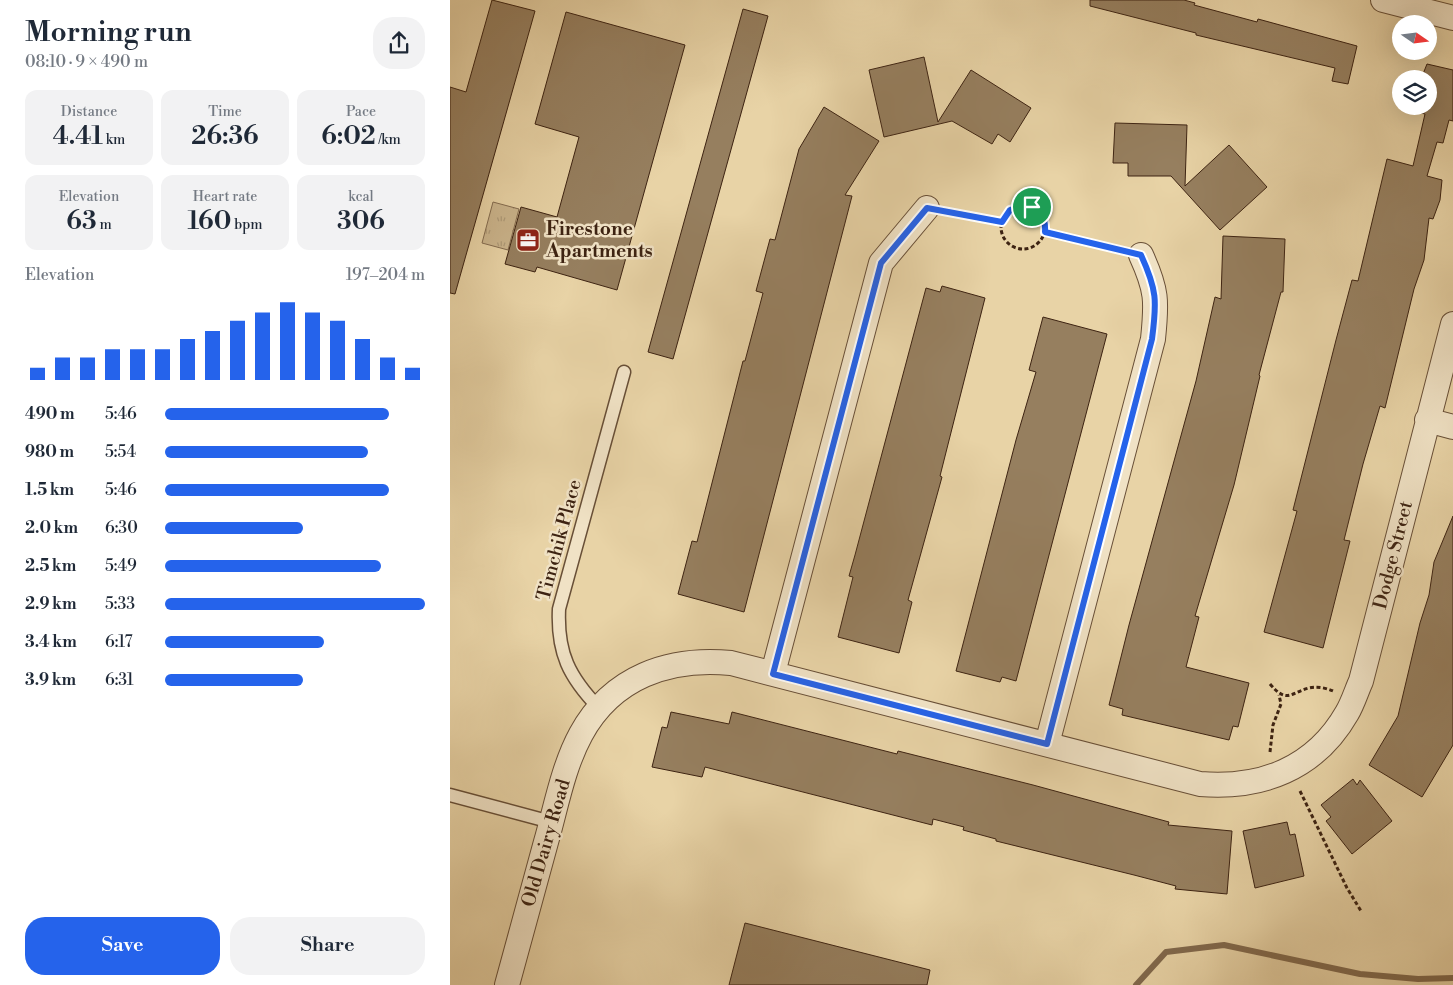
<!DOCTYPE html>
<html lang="en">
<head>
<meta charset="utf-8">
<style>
	body { margin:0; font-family:"Libre Bodoni",serif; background:#f2f2f3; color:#1f2937; height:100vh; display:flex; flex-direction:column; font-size:19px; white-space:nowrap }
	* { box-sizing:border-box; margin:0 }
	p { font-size:16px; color:#747a83 }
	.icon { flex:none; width:28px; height:28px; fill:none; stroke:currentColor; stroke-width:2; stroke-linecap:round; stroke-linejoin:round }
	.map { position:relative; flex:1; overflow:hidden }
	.panel { display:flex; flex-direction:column; background:#fff; width:450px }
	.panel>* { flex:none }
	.needle { width:32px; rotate:104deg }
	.tools { position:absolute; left:942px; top:15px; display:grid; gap:10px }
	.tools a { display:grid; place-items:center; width:45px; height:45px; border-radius:50%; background:#fff; box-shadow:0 5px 20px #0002; font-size:25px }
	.pin { position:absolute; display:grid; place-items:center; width:42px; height:42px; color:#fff; margin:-21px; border:2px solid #fff; border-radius:50%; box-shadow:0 1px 5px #0007 }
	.round { display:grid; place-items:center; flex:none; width:52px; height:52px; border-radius:20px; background:#f2f2f3 }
	.overview { display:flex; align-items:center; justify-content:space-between; height:85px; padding:0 25px }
	h1 { font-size:28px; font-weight:600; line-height:38px }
	.metrics { display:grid; grid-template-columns:repeat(3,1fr); gap:8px; height:85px; padding:5px 25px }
	.metrics div { display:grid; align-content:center; border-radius:12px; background:#f2f2f3; text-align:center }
	.metrics b { font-size:25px; font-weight:600 }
	.metrics small { font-size:14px; font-weight:400 }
	.metrics p { font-size:14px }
	.chart { height:140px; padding:10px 25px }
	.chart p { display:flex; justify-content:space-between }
	.chart svg { width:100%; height:90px; margin-top:5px; stroke:#2563eb; stroke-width:6 }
	.cta { display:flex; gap:10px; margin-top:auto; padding:10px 25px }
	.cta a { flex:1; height:58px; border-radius:20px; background:#2563eb; color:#fff; font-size:20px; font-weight:600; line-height:58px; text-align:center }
	.cta a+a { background:#f2f2f3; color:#1f2937 }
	ul { padding:0 25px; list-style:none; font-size:16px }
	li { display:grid; grid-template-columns:80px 60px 1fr; align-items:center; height:38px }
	li i { height:12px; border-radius:6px; background:#2563eb }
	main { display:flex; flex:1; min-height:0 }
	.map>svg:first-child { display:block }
	.park { fill:url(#park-tufts); stroke:#846c50 }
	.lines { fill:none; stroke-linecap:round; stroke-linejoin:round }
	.stream { stroke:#81694d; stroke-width:6 }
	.building { fill:#967f5f; stroke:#3d2312 }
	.service-casing { stroke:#684f37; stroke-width:15 }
	.minor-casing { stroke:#684f37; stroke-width:26 }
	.path { stroke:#3d2312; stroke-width:3; stroke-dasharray:4 2.5; stroke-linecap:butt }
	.service { stroke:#f0e2c5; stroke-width:12 }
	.minor { stroke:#f0e2c5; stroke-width:24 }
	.route-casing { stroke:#fff; stroke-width:10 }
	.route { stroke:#2563eb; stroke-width:6 }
	.labels { text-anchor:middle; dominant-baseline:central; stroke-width:5; stroke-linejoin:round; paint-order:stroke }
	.poi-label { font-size:19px; font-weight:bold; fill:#3d2312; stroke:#f0e2c5; text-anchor:start }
	.street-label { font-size:19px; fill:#3d2312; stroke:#f0e2c5 }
</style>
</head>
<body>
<main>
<section class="panel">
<div class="overview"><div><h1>Morning run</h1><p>08:10 · 9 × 490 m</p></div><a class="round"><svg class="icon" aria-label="share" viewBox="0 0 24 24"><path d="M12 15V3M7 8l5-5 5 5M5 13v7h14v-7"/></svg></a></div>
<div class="metrics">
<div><p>Distance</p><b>4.41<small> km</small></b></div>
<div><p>Time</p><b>26:36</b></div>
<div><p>Pace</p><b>6:02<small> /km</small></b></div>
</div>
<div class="metrics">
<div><p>Elevation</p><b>63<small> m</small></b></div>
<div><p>Heart rate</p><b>160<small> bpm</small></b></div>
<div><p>kcal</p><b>306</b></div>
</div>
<div class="chart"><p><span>Elevation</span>197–204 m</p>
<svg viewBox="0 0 160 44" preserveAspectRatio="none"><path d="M5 44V38M15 44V33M25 44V33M35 44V29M45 44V29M55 44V29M65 44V24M75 44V20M85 44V15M95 44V11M105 44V6M115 44V11M125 44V15M135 44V24M145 44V33M155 44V38"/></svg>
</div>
<ul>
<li><b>490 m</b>5:46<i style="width:86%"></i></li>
<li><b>980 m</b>5:54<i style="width:78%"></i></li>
<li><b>1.5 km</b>5:46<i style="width:86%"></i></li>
<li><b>2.0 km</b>6:30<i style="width:53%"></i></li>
<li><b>2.5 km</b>5:49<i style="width:83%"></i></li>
<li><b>2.9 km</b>5:33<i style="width:100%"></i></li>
<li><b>3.4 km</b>6:17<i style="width:61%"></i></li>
<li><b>3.9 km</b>6:31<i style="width:53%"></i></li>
</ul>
<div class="cta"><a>Save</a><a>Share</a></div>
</section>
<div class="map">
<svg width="1003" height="985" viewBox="0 0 1003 985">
	<defs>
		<pattern id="park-tufts" width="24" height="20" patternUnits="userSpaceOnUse" patternTransform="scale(1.25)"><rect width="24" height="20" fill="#cbb58d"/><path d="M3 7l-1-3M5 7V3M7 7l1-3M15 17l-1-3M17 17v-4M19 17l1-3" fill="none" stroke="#af9b79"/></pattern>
	</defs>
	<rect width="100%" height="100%" fill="#e8d3a6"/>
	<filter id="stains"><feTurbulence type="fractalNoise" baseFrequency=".004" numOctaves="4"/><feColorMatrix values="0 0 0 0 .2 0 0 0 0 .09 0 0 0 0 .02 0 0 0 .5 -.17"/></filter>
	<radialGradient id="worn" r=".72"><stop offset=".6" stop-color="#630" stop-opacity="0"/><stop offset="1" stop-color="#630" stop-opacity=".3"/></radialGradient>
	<!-- park -->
	<path class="park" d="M43,202L69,209L58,250L32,243Z"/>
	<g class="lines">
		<!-- stream -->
		<path class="stream" d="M686,985L716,952L774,945L910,974L968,979L1003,978"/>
	</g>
	<!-- building -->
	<path class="building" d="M42,0L85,11L5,294L0,293V87L16,92Z
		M640,0H734L745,3L744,5L807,22L808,19L907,46L898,84L882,81L885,68L746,35V33L640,6Z
		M293,9L318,16L223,359L198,352Z
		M116,12L235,45L167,290L87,267L85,272L55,264L71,207L107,217L129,137L85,124Z
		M474,57L488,122L521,70L581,108L560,142L548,134L542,144L502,121L434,137L419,70Z
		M977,64L1003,70V121L999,120L993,143L987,142L977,176L992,180L990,200L983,219L979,218L974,260L964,289L935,408L930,406L913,464L894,540L900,541L873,648L814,632L847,511L843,510L886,340L902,280L908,281L937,159L963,166L975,114L963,111L965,106H979V79H971Z
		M374,107L429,141L395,195L402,196L294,612L228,594L242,541L247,542L293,361H295L313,293L306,291L320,239L325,240L349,149Z
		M665,123L737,125L735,186L779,145L817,187L770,230L721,176H678V163H663Z
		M773,236L835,239L833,292H831L809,375L810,376L784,485L745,616L749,617L736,667L799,683L788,727L783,726L779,740L672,715L673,709L659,705L679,625L746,381L765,297L771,299Z
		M492,286L535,298L490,476L492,477L458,600L462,602L449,653L388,637L403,577L399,576L405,555L476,288L490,292Z
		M593,317L657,334L566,681L552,677L550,682L506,671L566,440L586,372L579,370Z
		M1003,516V745L972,797L919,765L948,716L970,623L979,595L984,562Z
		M221,712L279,724L282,712L447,754L448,751L583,785L719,822L718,825L782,831L777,894L725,889L726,886L684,875L546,841V839L513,830L514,827L483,819L482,825L255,767L252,777L202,767L212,727L217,728Z
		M903,779L907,785L910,780L942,821L902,854L876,821L881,817L871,805Z
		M837,822L840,835L845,834L854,876L805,888L793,831Z
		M295,923L480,970L477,985H279Z"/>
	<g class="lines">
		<!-- service casing -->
		<g class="service-casing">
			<path id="service" d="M149,708C119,677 107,653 109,609L174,372
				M0,795L101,822"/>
		</g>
		<!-- minor casing -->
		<g class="minor-casing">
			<path id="minor" d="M933,0L1003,18
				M977,420L1003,427
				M323,673L431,263L477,208
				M597,744L703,339C707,301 707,290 691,255
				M57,985C70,937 83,890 96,842C106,807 113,767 131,734C162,677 219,657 281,663L750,784C811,789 865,769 897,713C903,703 906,692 911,681L1003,324"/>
		</g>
		<!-- path -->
		<path class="path" d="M551 227a22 22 0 1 1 44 0a22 22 0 1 1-44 0Z
			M498,211L551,222
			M595,233L670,250
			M820,684C837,704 840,693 859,688C867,686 876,688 883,691
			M820,752L823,725L831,704L829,695
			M850,791L897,888L911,911"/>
		<!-- service -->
		<use href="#service" class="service"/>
		<!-- minor -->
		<use href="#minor" class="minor"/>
	</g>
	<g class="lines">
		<!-- route casing -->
		<g class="route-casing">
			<path id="route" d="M575,205C590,208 596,217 595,232L691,255C707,290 707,301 702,339L597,744L323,674L431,263L477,208L552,222L560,210Z"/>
		</g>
		<!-- route -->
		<use href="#route" class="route"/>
	</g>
	<!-- icons -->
	<defs>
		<g id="office-square" transform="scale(1.25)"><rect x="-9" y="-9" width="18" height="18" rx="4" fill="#8f2418" stroke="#f0e2c5"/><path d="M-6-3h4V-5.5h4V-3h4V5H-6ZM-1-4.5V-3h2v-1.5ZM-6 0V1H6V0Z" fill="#fff"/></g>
	</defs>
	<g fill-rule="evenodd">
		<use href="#office-square" x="78" y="240"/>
	</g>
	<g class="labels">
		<!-- poi labels -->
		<g class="poi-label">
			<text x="96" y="229">Firestone<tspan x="96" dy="22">Apartments</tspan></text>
		</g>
		<!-- street labels -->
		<g class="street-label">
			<text transform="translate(109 540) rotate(-75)">Timchik Place</text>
			<text transform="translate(943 555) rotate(-76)">Dodge Street</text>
			<text transform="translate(96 843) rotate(-74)">Old Dairy Road</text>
		</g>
	</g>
	<rect width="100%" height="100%" filter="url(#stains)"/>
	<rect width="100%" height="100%" fill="url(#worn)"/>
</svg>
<div class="tools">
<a><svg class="needle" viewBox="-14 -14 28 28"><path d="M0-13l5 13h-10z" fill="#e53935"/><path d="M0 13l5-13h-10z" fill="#747a83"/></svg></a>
<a><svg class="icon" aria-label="layers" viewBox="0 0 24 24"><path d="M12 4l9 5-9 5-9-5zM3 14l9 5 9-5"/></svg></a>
</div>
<div class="pin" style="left:582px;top:207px;background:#1e9e55"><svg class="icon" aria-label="arrive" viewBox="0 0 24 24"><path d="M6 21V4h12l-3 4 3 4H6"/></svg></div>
</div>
</main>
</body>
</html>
